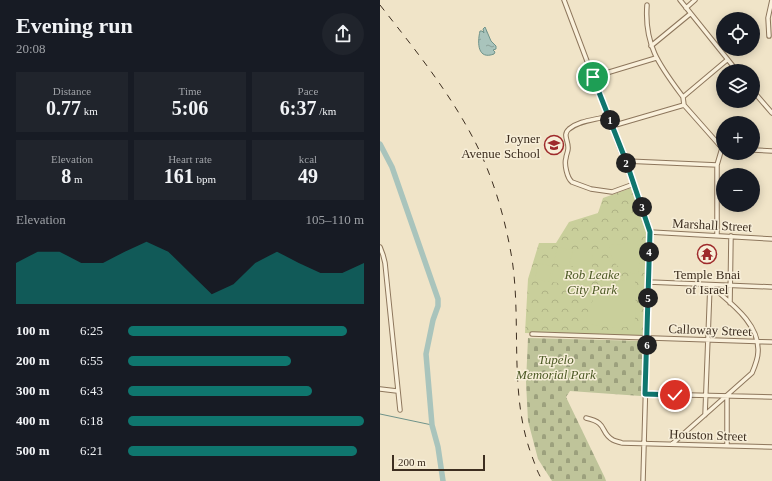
<!DOCTYPE html>
<html lang="en">
<head>
<meta charset="utf-8">
<style>
	body { margin:0; font-family:"Times New Roman",serif; background:#20242c; color:#f1f3f6; height:100vh; display:flex; flex-direction:column; font-size:15px; white-space:nowrap }
	* { box-sizing:border-box; margin:0 }
	p { font-size:13px; color:#9ea1a6 }
	.icon { flex:none; width:22px; height:22px; fill:none; stroke:currentColor; stroke-width:2; stroke-linecap:round; stroke-linejoin:round }
	.map { position:relative; flex:1; overflow:hidden }
	.panel { display:flex; flex-direction:column; background:#171b24; width:380px }
	.panel>* { flex:none }
	.fabs { position:absolute; left:336px; top:12px; display:grid; gap:8px }
	.fabs a { display:grid; place-items:center; width:44px; height:44px; border-radius:50%; background:#171b24; box-shadow:0 2px 10px #0003; font-size:20px }
	.scale { position:absolute; left:12px; bottom:10px; width:93px; box-sizing:border-box; padding-left:4px; border:2px solid #3d2e20; border-top:0; font-size:11px; line-height:14px; white-space:nowrap; color:#3d2e20; -webkit-text-stroke:3px #f7eed8; paint-order:stroke }
	.pin { position:absolute; display:grid; place-items:center; width:34px; height:34px; color:#fff; margin:-17px; border:2px solid #fff; border-radius:50%; box-shadow:0 1px 4px #0007 }
	.km { position:absolute; width:20px; height:20px; margin:-10px; border-radius:50%; background:#222; color:#fff; font-size:11px; line-height:20px; text-align:center }
	.round { display:grid; place-items:center; flex:none; width:42px; height:42px; border-radius:21px; background:#20242c }
	.overview { display:flex; align-items:center; justify-content:space-between; height:68px; padding:0 16px }
	h1 { font-size:22px; font-weight:600; line-height:30px }
	.metrics { display:grid; grid-template-columns:repeat(3,1fr); gap:6px; height:68px; padding:4px 16px }
	.metrics div { display:grid; align-content:center; border-radius:0px; background:#20242c; text-align:center }
	.metrics b { font-size:20px; font-weight:600 }
	.metrics small { font-size:11px; font-weight:400 }
	.metrics p { font-size:11px }
	.chart { height:112px; padding:8px 16px }
	.chart p { display:flex; justify-content:space-between }
	.chart svg { width:100%; height:72px; margin-top:4px; fill:#0f766e; opacity:.7 }
	ul { padding:0 16px; list-style:none; font-size:13px }
	li { display:grid; grid-template-columns:64px 48px 1fr; align-items:center; height:30px }
	li i { height:10px; border-radius:5px; background:#0f766e }
	main { display:flex; flex:1; min-height:0 }
	.map>svg:first-child { display:block }
	.cemetery { fill:url(#cemetery-stones) }
	.park { fill:url(#park-crowns) }
	.pitch { fill:#c9cf9b }
	.water { fill:url(#water-ripples); stroke:#6f938a }
	.lines { fill:none; stroke-linecap:round; stroke-linejoin:round }
	.stream { stroke:#6f938a; stroke-width:1 }
	.river { stroke:#a9c4bc; stroke-width:5.5 }
	.minor-casing { stroke:#8d765c; stroke-width:5.5 }
	.minor { stroke:#faf1dc; stroke-width:3.5 }
	.rail { stroke:#3d2e20; stroke-width:1; stroke-dasharray:7 7; stroke-linecap:butt }
	.route-casing { stroke:#fff; stroke-width:8 }
	.route { stroke:#0f766e; stroke-width:5 }
	.labels { text-anchor:middle; dominant-baseline:central; stroke-width:3; stroke-linejoin:round; paint-order:stroke }
	.poi-label { font-size:13px; fill:#3d2e20; stroke:#f7eed8; text-anchor:end }
	.street-label { font-size:13px; fill:#3d2e20; stroke:#f7eed8 }
	.park-label { font-size:13px; font-style:italic; fill:#4d5a26; stroke:#f7eed8 }
</style>
</head>
<body>
<main>
<section class="panel">
<div class="overview"><div><h1>Evening run</h1><p>20:08</p></div><a class="round"><svg class="icon" aria-label="share" viewBox="0 0 24 24"><path d="M12 15V3M7 8l5-5 5 5M5 13v7h14v-7"/></svg></a></div>
<div class="metrics">
<div><p>Distance</p><b>0.77<small> km</small></b></div>
<div><p>Time</p><b>5:06</b></div>
<div><p>Pace</p><b>6:37<small> /km</small></b></div>
</div>
<div class="metrics">
<div><p>Elevation</p><b>8<small> m</small></b></div>
<div><p>Heart rate</p><b>161<small> bpm</small></b></div>
<div><p>kcal</p><b>49</b></div>
</div>
<div class="chart"><p><span>Elevation</span>105–110 m</p>
<svg viewBox="0 0 160 44" preserveAspectRatio="none"><path d="M0 44V19L10 12L20 12L30 19L40 19L50 12L60 6L70 12L80 25L90 38L100 32L110 19L120 12L130 19L140 25L150 25L160 19V44z"/></svg>
</div>
<ul>
<li><b>100 m</b>6:25<i style="width:93%"></i></li>
<li><b>200 m</b>6:55<i style="width:69%"></i></li>
<li><b>300 m</b>6:43<i style="width:78%"></i></li>
<li><b>400 m</b>6:18<i style="width:100%"></i></li>
<li><b>500 m</b>6:21<i style="width:97%"></i></li>
</ul>
</section>
<div class="map">
<svg width="392" height="481" viewBox="0 0 392 481">
	<defs>
		<pattern id="cemetery-stones" width="16" height="16" patternUnits="userSpaceOnUse"><rect width="16" height="16" fill="#bfc49a"/><path d="M2 7V4a2 2 0 0 1 4 0v3zM10 15v-3a2 2 0 0 1 4 0v3z" fill="#9ca07d"/></pattern>
		<pattern id="park-crowns" width="20" height="18" patternUnits="userSpaceOnUse"><rect width="20" height="18" fill="#c9cf9b"/><path d="M2 6a3 3 0 1 1 6 0M12 15a3 3 0 1 1 6 0" fill="none" stroke="#aeb285"/></pattern>
		<pattern id="water-ripples" width="26" height="14" patternUnits="userSpaceOnUse"><rect width="26" height="14" fill="#a9c4bc"/><path d="M2 4q2-2 4 0t4 0M15 11q2-2 4 0t4 0" fill="none" stroke="#8ba098"/></pattern>
	</defs>
	<rect width="100%" height="100%" fill="#f0e4c8"/>
	<!-- cemetery -->
	<path class="cemetery" d="M148,338L264,341L261,396L190,391L186,397L225,478L226,481H172L158,459L148,421L146,382Z"/>
	<!-- park -->
	<path class="park" d="M251,188L265,222L268,234L264,336L145,333L148,279L159,243H176L189,222L218,213L223,198Z"/>
	<!-- pitch -->
	<path class="pitch" d="M256,243C264,250 259,265 258,274C239,272 231,263 229,245Z
		M178,247L190,250L192,252L189,265L188,266L175,264L174,261L177,249Z
		M195,249L213,253V255L212,268L210,269L191,266L190,264L193,251Z
		M158,263L171,266L172,267L169,282L155,279Z
		M174,266L189,270L186,283L185,284L172,282L171,280Z
		M197,271L208,273L210,275L207,288H205L192,284L195,272Z
		M245,280H255L256,313L254,324C245,331 218,325 206,324C209,299 220,284 245,280Z"/>
	<!-- water -->
	<path class="water" d="M105,27L111,41L116,46V49L113,50L115,52L114,54C98,60 97,44 100,31H102L104,33L103,29Z"/>
	<g class="lines">
		<!-- stream -->
		<path class="stream" d="M0,414L52,425"/>
		<!-- river -->
		<path class="river" d="M0,144L12,167L58,299V306L53,320L46,354L52,425L58,447L63,481"/>
		<!-- minor casing -->
		<g class="minor-casing">
			<path id="minor" d="M184,0L268,223L270,232L263,481
				M300,0L357,71
				M267,5C264,46 280,66 303,97L304,105L342,148L337,165V235
				M306,8L315,0
				M389,36L388,18L392,0
				M271,46L310,14
				M213,77L276,58
				M373,91L392,113
				M303,97L347,60
				M228,116C216,120 200,120 189,129C182,135 189,141 188,149C188,152 186,155 186,158C184,164 187,178 192,182L211,189L232,192L254,184
				M232,126L304,105
				M373,150L392,151
				M246,161L337,165
				M270,232L392,239
				M0,247L3,255L5,263L20,410
				M269,282L392,287
				M350,303L351,236
				M152,334L392,342
				M0,389L17,391
				M265,394L392,397
				M325,415L330,285
				M206,418C229,423 219,432 233,440C235,441 239,442 242,443L392,447
				M292,444L372,373C375,366 378,359 378,352C380,323 349,302 330,285
				M347,445V396"/>
		</g>
		<!-- minor -->
		<use href="#minor" class="minor"/>
		<!-- rail -->
		<path class="rail" d="M0,5C33,47 67,89 92,136C112,173 125,217 132,259C142,325 128,396 153,459C156,467 158,474 163,481"/>
	</g>
	<g class="lines">
		<!-- route casing -->
		<g class="route-casing">
			<path id="route" d="M213,77L246,161L270,232L265,394L295,395"/>
		</g>
		<!-- route -->
		<use href="#route" class="route"/>
	</g>
	<!-- icons -->
	<defs>
		<g id="school-ring" transform="scale(1)"><circle r="9.5" fill="#f7eed8" stroke="#9e2a2b" stroke-width="1.5"/><path d="M0-5L7-2L0 1L-7-2ZM-4 1L0 2.5L4 1V4Q0 6-4 4Z" fill="#9e2a2b"/></g>
		<g id="temple-ring" transform="scale(1)"><circle r="9.5" fill="#f7eed8" stroke="#9e2a2b" stroke-width="1.5"/><path d="M0-6L5-2H3V0L6.5 2.5H4V6H1.5V3h-3V6H-4V2.5H-6.5L-3 0V-2H-5Z" fill="#9e2a2b"/></g>
	</defs>
	<g fill-rule="evenodd">
		<use href="#school-ring" x="174" y="145"/>
		<use href="#temple-ring" x="327" y="254"/>
	</g>
	<g class="labels">
		<!-- poi labels -->
		<g class="poi-label">
			<text x="160" y="138">Joyner<tspan x="160" dy="15">Avenue School</tspan></text>
			<text x="327" y="274" text-anchor="middle">Temple Bnai<tspan x="327" dy="15">of Israel</tspan></text>
		</g>
		<!-- street labels -->
		<g class="street-label">
			<text transform="translate(332 225) rotate(3)">Marshall Street</text>
			<text transform="translate(330 330) rotate(2)">Calloway Street</text>
			<text transform="translate(328 435) rotate(2)">Houston Street</text>
		</g>
		<!-- park labels -->
		<g class="park-label">
			<text x="212" y="274">Rob Leake<tspan x="212" dy="15">City Park</tspan></text>
			<text x="176" y="359">Tupelo<tspan x="176" dy="15">Memorial Park</tspan></text>
		</g>
	</g>
</svg>
<div class="fabs">
<a><svg class="icon" aria-label="locate" viewBox="0 0 24 24"><circle cx="12" cy="12" r="6"/><path d="M12 2v4M12 18v4M2 12h4M18 12h4"/></svg></a>
<a><svg class="icon" aria-label="layers" viewBox="0 0 24 24"><path d="M12 4l9 5-9 5-9-5zM3 14l9 5 9-5"/></svg></a>
<a>+</a>
<a>−</a>
</div>
<div class="scale">200 m</div>
<div class="pin" style="left:213px;top:77px;background:#1e9e55"><svg class="icon" aria-label="arrive" viewBox="0 0 24 24"><path d="M6 21V4h12l-3 4 3 4H6"/></svg></div>
<div class="pin" style="left:295px;top:395px;background:#d93025"><svg class="icon" aria-label="check" viewBox="0 0 24 24"><path d="M5 12l5 5 9-10"/></svg></div>
<b class="km" style="left:230px;top:120px">1</b>
<b class="km" style="left:246px;top:163px">2</b>
<b class="km" style="left:262px;top:207px">3</b>
<b class="km" style="left:269px;top:252px">4</b>
<b class="km" style="left:268px;top:298px">5</b>
<b class="km" style="left:267px;top:345px">6</b>
</div>
</main>
</body>
</html>
